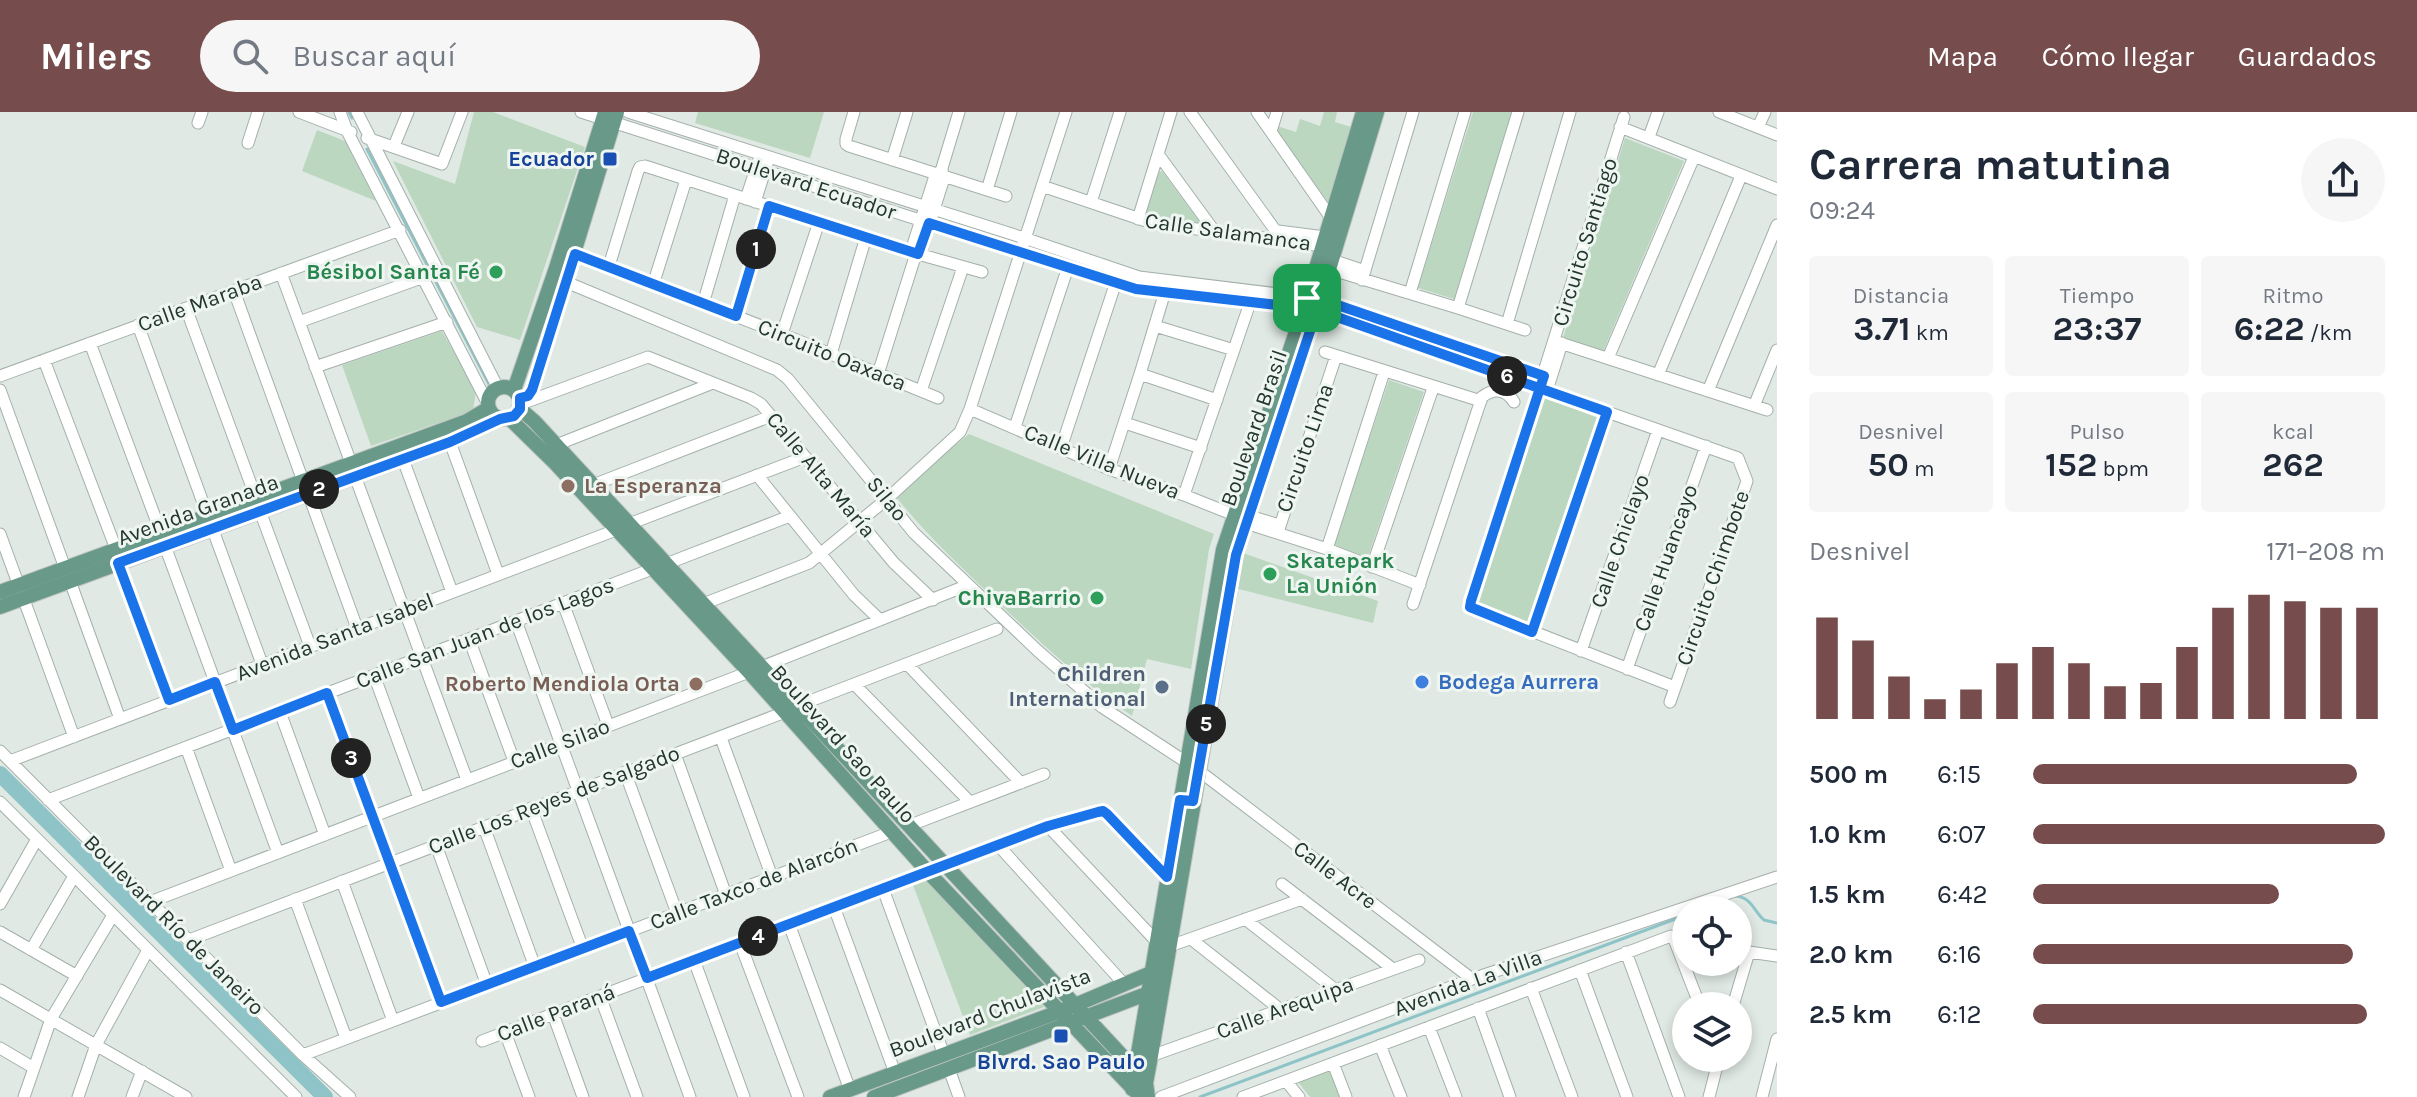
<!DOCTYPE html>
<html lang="es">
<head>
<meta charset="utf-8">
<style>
	body { margin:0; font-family:Karla,sans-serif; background:#f6f6f7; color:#1f2937; height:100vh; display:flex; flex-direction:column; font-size:30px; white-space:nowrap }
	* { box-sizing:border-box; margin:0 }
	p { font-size:26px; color:#747a83 }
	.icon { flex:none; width:44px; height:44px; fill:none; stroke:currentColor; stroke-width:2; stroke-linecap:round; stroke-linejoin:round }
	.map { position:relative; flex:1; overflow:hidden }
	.panel { display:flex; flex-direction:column; background:#fff; width:640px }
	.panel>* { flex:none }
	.fabs { position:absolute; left:1672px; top:784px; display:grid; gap:16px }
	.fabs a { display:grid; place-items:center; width:80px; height:80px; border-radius:50%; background:#fff; box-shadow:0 4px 12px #0003; font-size:40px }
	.pin { position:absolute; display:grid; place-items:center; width:68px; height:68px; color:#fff; margin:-34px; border-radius:16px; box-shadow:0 4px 12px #0006 }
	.km { position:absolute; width:40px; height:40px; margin:-20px; border-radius:50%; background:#222; color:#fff; font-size:22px; line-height:40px; text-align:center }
	.round { display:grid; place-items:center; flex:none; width:84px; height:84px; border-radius:42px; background:#f6f6f7 }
	.headline { display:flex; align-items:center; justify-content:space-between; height:136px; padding:0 32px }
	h1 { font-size:44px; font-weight:700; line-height:60px }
	.figures { display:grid; grid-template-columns:repeat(3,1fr); gap:12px; height:136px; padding:8px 32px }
	.figures div { display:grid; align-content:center; border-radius:8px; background:#f6f6f7; text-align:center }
	.figures b { font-size:34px; font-weight:700 }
	.figures small { font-size:22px; font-weight:400 }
	.figures p { font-size:22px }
	.chart { height:224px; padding:16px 32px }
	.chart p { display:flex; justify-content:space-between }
	.chart svg { width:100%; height:144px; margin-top:8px; stroke:#764d4c; stroke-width:6 }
	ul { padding:0 32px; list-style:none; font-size:26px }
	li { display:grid; grid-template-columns:128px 96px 1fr; align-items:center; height:60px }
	li i { height:20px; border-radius:10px; background:#764d4c }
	header { display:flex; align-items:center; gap:48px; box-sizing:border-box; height:112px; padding:0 40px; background:#764d4c; color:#fff }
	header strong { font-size:38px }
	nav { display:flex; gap:44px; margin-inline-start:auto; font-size:28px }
	.search { width:560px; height:72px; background:#f6f6f7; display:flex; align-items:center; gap:20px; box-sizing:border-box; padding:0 28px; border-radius:44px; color:#747a83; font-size:30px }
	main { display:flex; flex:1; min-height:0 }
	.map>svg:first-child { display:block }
	.green { fill:#bbd7c0 }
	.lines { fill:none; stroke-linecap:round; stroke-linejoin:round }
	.stream { stroke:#8ec4c8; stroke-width:3 }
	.river { stroke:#8ec4c8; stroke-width:16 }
	.minor-casing { stroke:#a4b0aa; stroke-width:13 }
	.major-casing { stroke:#bdc3c1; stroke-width:16 }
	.minor { stroke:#fff; stroke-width:11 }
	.major { stroke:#699988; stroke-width:14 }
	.route-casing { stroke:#fff; stroke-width:16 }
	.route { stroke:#1a73e8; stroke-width:10 }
	.transit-dot { fill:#1a4fb4; stroke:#eff6f2; stroke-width:3 }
	.leisure-dot { fill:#2e9e5b; stroke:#eff6f2; stroke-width:3 }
	.education-dot { fill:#8d6e63; stroke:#eff6f2; stroke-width:3 }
	.shop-dot { fill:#3f7fe0; stroke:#eff6f2; stroke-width:3 }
	.service-dot { fill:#5c6f8a; stroke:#eff6f2; stroke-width:3 }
	.labels { text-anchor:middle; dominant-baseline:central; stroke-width:6; stroke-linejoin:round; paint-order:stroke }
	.transit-label { font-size:22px; font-weight:bold; fill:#164399; stroke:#eff6f2; text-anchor:end }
	.street-label { font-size:22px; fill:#23372f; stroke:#eff6f2 }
	.leisure-label { font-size:22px; font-weight:bold; fill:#27864d; stroke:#eff6f2; text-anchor:end }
	.education-label { font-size:22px; font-weight:bold; fill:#785e54; stroke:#eff6f2; text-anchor:start }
	.service-label { font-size:22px; font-weight:bold; fill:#4e5e75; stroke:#eff6f2; text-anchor:end }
	.shop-label { font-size:22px; font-weight:bold; fill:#366cbe; stroke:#eff6f2; text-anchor:start }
</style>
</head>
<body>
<header>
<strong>Milers</strong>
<div class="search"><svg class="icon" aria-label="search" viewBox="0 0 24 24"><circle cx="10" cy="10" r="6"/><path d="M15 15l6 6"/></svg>Buscar aquí</div>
<nav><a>Mapa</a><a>Cómo llegar</a><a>Guardados</a></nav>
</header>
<main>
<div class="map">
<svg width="1777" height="985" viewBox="0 0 1777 985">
	<rect width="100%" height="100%" fill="#e0e9e4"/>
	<!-- green -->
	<path class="green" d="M474,0H493L585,35L520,228L477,215L393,49L455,72Z
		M698,0H824L810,46L695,11Z
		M1324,0H1337L1335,10L1351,15L1328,90L1276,19L1277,14L1296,20L1300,7L1320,14Z
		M1473,0H1512L1454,187L1418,176Z
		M317,18L345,29L376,89L302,59Z
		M1625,26L1684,49L1603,240L1563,226Z
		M1162,59L1199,109V112L1156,107L1145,104L1159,60Z
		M442,219L476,279L473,299L371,334L342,253Z
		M1389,268L1424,280L1367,448L1333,435Z
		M1544,285L1598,306L1529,512L1474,490Z
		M969,322L1214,422L1209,437L1191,557L1147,547L1132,604C1079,567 1033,524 987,480C955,449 924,420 897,386L935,349Z
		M1243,441L1378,489L1373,511L1235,476Z
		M926,767L1044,895L970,923L913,773Z
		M1332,957L1342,985H1310L1298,970Z"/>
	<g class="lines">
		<!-- stream -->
		<path class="stream" d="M349,0L352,6
			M367,37L491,276
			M1736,784C1752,786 1753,798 1764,808L1777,811
			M1699,798L1725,788
			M1200,985L1686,803"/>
		<!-- river -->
		<path class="river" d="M0,662L325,985"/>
		<!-- minor casing -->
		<g class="minor-casing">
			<path id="minor" d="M299,0L351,20
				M340,0L347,19L488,292
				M357,0L498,276
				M581,0L1136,177L1317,198L1738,346L1747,369L1670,590
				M628,0L1024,126L1139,165L1320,187L1551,266
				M854,0L846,27V32L849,34L1006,84
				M1190,0L1283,129
				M1257,0L1331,106
				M1719,0L1777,23
				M1624,5L1470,495L1675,575
				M198,11L202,0
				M1620,15L1777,77
				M1758,15L1765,0
				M1271,19L1277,0
				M1649,25L1658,0
				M367,26L442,52L462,0
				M248,31L258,0
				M394,34L408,0
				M1158,42L1215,120
				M892,48L907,0
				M1042,74L1152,111L1323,134
				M987,78L1011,0
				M746,87L758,50
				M755,90L767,52
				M1091,90L1120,0
				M1138,107L1171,0
				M1278,119L1325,125
				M575,142L782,222L938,286
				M913,145L912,136L934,67L942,57
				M1332,148L1365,159
				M609,154L638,59L640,55L645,54L911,140L982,160
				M1329,157L1458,196L1525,218
				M281,161L351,351
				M1362,168L1413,0
				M566,170L777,258L788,267L914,421L1038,539L1102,595L1186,650
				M653,173L686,68
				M234,179L303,369
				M1410,181L1465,0
				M703,192L735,83
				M186,196L256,386
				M1458,196L1518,0
				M736,204L769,94
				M299,210L424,165
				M1507,212L1570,0
				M138,213L262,552
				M1155,214L1234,238
				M782,222L819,110
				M1554,229L1767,298
				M90,231L161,421
				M1325,240L1481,289
				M831,242L866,125
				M1608,246L1694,45
				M44,248L116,437
				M315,255L447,210
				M878,262L914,148L921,139L943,69L942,56L959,0
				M1140,262L1217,288
				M1658,263L1741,64
				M0,264L400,118
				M1549,272L1562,231
				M0,278L65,456
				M921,279L963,155
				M1708,279L1777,113
				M521,292L648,245L751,286L761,292L894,451L933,488
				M1754,294L1777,238
				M970,297L1109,357L1184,383L1234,403L1256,406L1279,413
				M1125,311L1201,336
				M1015,315L1068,155
				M450,330L498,462
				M556,333L713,271
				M1061,336L1116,170
				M401,342L452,480
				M1109,357L1140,262L1167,173
				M757,363L854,483L880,508
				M355,364L467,668
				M593,373L771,304
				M308,381L357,516
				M1184,383L1250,191
				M260,399L310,534
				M1247,406L1252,413L1327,437L1420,473
				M629,412L805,345
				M1278,420L1336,244
				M0,422L74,625
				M165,434L278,741
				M1327,437L1384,260
				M118,451L169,588
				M666,452L790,404
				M1372,455L1433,276
				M70,469L120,607
				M563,491L608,613
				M703,492L809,451L888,386L960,320L970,297L1066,0
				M1413,492L1482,285C1494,276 1506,277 1514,290
				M516,509L690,985
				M1532,520L1607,300
				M469,527L514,649
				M1581,539L1658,318
				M907,552L1021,671
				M1627,557L1706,334
				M374,563L419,686
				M854,572L970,690
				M327,581L441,890
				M797,594L997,517
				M280,600L325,723
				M721,626L772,765
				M186,635L231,759
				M0,639L303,943L350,985
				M675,642L726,783
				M10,649L616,418
				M1198,658L1472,867
				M625,660L677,801
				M48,688L652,457
				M0,690L296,985
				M531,696L583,837
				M908,714L1044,662
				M1048,714L1157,830
				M484,715L535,855
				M436,733L487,873
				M998,733L1124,872
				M342,769L393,909
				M1282,772L1393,857
				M883,777L944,943
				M295,787L346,926
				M150,790L749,560L968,473
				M0,792L37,727
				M834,795L895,961
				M1245,807L1336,878
				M789,812L850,978
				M0,820L77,864
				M1191,827L1281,898
				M189,828L785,600
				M740,831L798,985
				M1170,834L1302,787
				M31,838L74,764
				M1626,840L1679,985
				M694,848L744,985
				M1580,858L1627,985
				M1531,876L1572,985
				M0,878L186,985
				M600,884L637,985
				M1733,894L1749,840L1777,844
				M1478,896L1510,985
				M553,902L583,985
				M1429,915L1456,985
				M505,920L529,985
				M482,929L1048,714L1098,700L1103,699L1107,702L1167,765
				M1380,933L1401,985
				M0,936L34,956
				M303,943L891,720
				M1151,944L1419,848
				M1333,951L1346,985
				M949,957L959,985
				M1286,969L1299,985
				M24,985L51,907L113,803
				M78,985L96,933L148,838
				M132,985L142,959
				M1161,985L1472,867L1777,765
				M1243,985L1671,824L1674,827L1700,894
				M1709,985L1719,946
				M1762,985L1777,927"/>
		</g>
		<!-- major casing -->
		<g class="major-casing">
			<path id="major" d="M488 291a16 16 0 1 1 32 0a16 16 0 1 1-32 0Z
				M514,278L556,156L605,0
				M520,286L528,284L532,278L617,0
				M520,297L534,309L1138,961
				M510,307L555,351L749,560L928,760L1136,980
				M0,480L467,309L489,296
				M0,495L450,330L500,307
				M1132,977L1223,438L1304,196L1363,0
				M830,985L1061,899L1158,858
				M874,985L1154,879
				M1148,985L1146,971L1151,944L1236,443L1320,187L1377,0"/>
		</g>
		<!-- minor -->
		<use href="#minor" class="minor"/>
		<!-- major -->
		<use href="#major" class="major"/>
	</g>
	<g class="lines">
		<!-- route casing -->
		<g class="route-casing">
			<path id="route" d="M1307,186L1304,196L1136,177L929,111L918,142L769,94L736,204L575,142L532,278L528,284L520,286V297L514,304L500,307L450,330L118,451L169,588L215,570L233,618L327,581L441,890L629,819L647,866L1048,714L1098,700L1103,699L1107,702L1167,765L1180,688L1193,689L1236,443L1317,198L1607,300L1532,520L1470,495L1471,489L1540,276L1544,264L1320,187L1307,186"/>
		</g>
		<!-- route -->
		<use href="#route" class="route"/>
	</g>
	<!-- markers -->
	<g class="transit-dot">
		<rect x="602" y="39" width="16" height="16" rx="4"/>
		<rect x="1053" y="916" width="16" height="16" rx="4"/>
	</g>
	<g class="leisure-dot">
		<circle cx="496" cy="160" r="8"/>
		<circle cx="1270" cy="462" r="8"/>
		<circle cx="1097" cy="486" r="8"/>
	</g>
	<g class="education-dot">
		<circle cx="568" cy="374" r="8"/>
		<circle cx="696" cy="572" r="8"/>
	</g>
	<circle class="shop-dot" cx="1422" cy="570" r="8"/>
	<circle class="service-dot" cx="1162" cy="575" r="8"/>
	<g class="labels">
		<!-- transit labels -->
		<g class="transit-label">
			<text x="594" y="47">Ecuador</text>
			<text x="1061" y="950" text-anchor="middle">Blvrd. Sao Paulo</text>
		</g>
		<!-- street labels -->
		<g class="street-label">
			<text transform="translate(806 72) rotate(18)">Boulevard Ecuador</text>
			<text transform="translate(1228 120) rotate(8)">Calle Salamanca</text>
			<text transform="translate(1585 130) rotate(-73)">Circuito Santiago</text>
			<text transform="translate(200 191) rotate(-20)">Calle Maraba</text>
			<text transform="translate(832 243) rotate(22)">Circuito Oaxaca</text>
			<text transform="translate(1254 316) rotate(-71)">Boulevard Brasil</text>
			<text transform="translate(1305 336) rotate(-71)">Circuito Lima</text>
			<text transform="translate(1102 350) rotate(22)">Calle Villa Nueva</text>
			<text transform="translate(821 363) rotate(50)">Calle Alta María</text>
			<text transform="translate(887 387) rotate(51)">Silao</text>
			<text transform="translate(198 398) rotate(-20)">Avenida Granada</text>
			<text transform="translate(1620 429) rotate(-71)">Calle Chiclayo</text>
			<text transform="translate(1666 446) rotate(-71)">Calle Huancayo</text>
			<text transform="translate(1713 466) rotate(-71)">Circuito Chimbote</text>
			<text transform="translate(485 521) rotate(-21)">Calle San Juan de los Lagos</text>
			<text transform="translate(335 525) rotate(-21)">Avenida Santa Isabel</text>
			<text transform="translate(560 632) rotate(-21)">Calle Silao</text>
			<text transform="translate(843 632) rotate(48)">Boulevard Sao Paulo</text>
			<text transform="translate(554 688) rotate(-21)">Calle Los Reyes de Salgado</text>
			<text transform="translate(1335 763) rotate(37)">Calle Acre</text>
			<text transform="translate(754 772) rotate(-21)">Calle Taxco de Alarcón</text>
			<text transform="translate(174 813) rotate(45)">Boulevard Río de Janeiro</text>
			<text transform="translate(1468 871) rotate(-20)">Avenida La Villa</text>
			<text transform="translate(1285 896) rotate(-20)">Calle Arequipa</text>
			<text transform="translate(556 901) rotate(-21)">Calle Paraná</text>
			<text transform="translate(990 901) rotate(-21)">Boulevard Chulavista</text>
		</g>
		<!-- leisure labels -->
		<g class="leisure-label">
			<text x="480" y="160">Bésibol Santa Fé</text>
			<text x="1286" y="449" text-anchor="start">Skatepark<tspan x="1286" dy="25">La Unión</tspan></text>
			<text x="1081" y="486">ChivaBarrio</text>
		</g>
		<!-- education labels -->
		<g class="education-label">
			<text x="584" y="374">La Esperanza</text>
			<text x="680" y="572" text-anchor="end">Roberto Mendiola Orta</text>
		</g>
		<!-- service labels -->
		<g class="service-label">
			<text x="1146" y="562">Children<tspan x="1146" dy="25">International</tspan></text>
		</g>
		<!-- shop labels -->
		<g class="shop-label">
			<text x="1438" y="570">Bodega Aurrera</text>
		</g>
	</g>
</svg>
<div class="fabs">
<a><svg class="icon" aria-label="locate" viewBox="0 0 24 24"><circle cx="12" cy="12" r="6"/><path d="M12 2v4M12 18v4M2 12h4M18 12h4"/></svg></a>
<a><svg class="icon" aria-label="layers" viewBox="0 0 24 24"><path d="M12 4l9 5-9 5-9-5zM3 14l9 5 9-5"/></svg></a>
</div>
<div class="pin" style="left:1307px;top:186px;background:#1e9e55"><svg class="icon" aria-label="arrive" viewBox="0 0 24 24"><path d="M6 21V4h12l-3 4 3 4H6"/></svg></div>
<b class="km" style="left:756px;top:137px">1</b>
<b class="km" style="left:319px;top:377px">2</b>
<b class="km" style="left:351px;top:646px">3</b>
<b class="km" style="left:758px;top:824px">4</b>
<b class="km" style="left:1206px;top:612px">5</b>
<b class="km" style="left:1507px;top:264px">6</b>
</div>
<section class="panel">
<div class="headline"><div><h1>Carrera matutina</h1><p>09:24</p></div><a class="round"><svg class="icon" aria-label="share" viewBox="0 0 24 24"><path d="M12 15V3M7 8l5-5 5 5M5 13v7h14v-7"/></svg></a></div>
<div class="figures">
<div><p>Distancia</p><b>3.71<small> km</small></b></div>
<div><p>Tiempo</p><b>23:37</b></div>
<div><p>Ritmo</p><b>6:22<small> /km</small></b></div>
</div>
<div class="figures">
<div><p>Desnivel</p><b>50<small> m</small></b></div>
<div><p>Pulso</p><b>152<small> bpm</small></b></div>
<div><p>kcal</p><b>262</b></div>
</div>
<div class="chart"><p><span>Desnivel</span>171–208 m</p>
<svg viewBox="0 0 160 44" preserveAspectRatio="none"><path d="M5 44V13M15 44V20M25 44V31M35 44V38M45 44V35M55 44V27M65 44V22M75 44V27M85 44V34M95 44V33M105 44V22M115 44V10M125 44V6M135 44V8M145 44V10M155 44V10"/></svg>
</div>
<ul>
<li><b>500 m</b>6:15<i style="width:92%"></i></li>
<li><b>1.0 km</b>6:07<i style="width:100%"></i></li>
<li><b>1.5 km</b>6:42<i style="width:70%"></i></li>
<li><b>2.0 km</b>6:16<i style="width:91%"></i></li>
<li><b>2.5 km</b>6:12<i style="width:95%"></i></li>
</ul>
</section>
</main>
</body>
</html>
